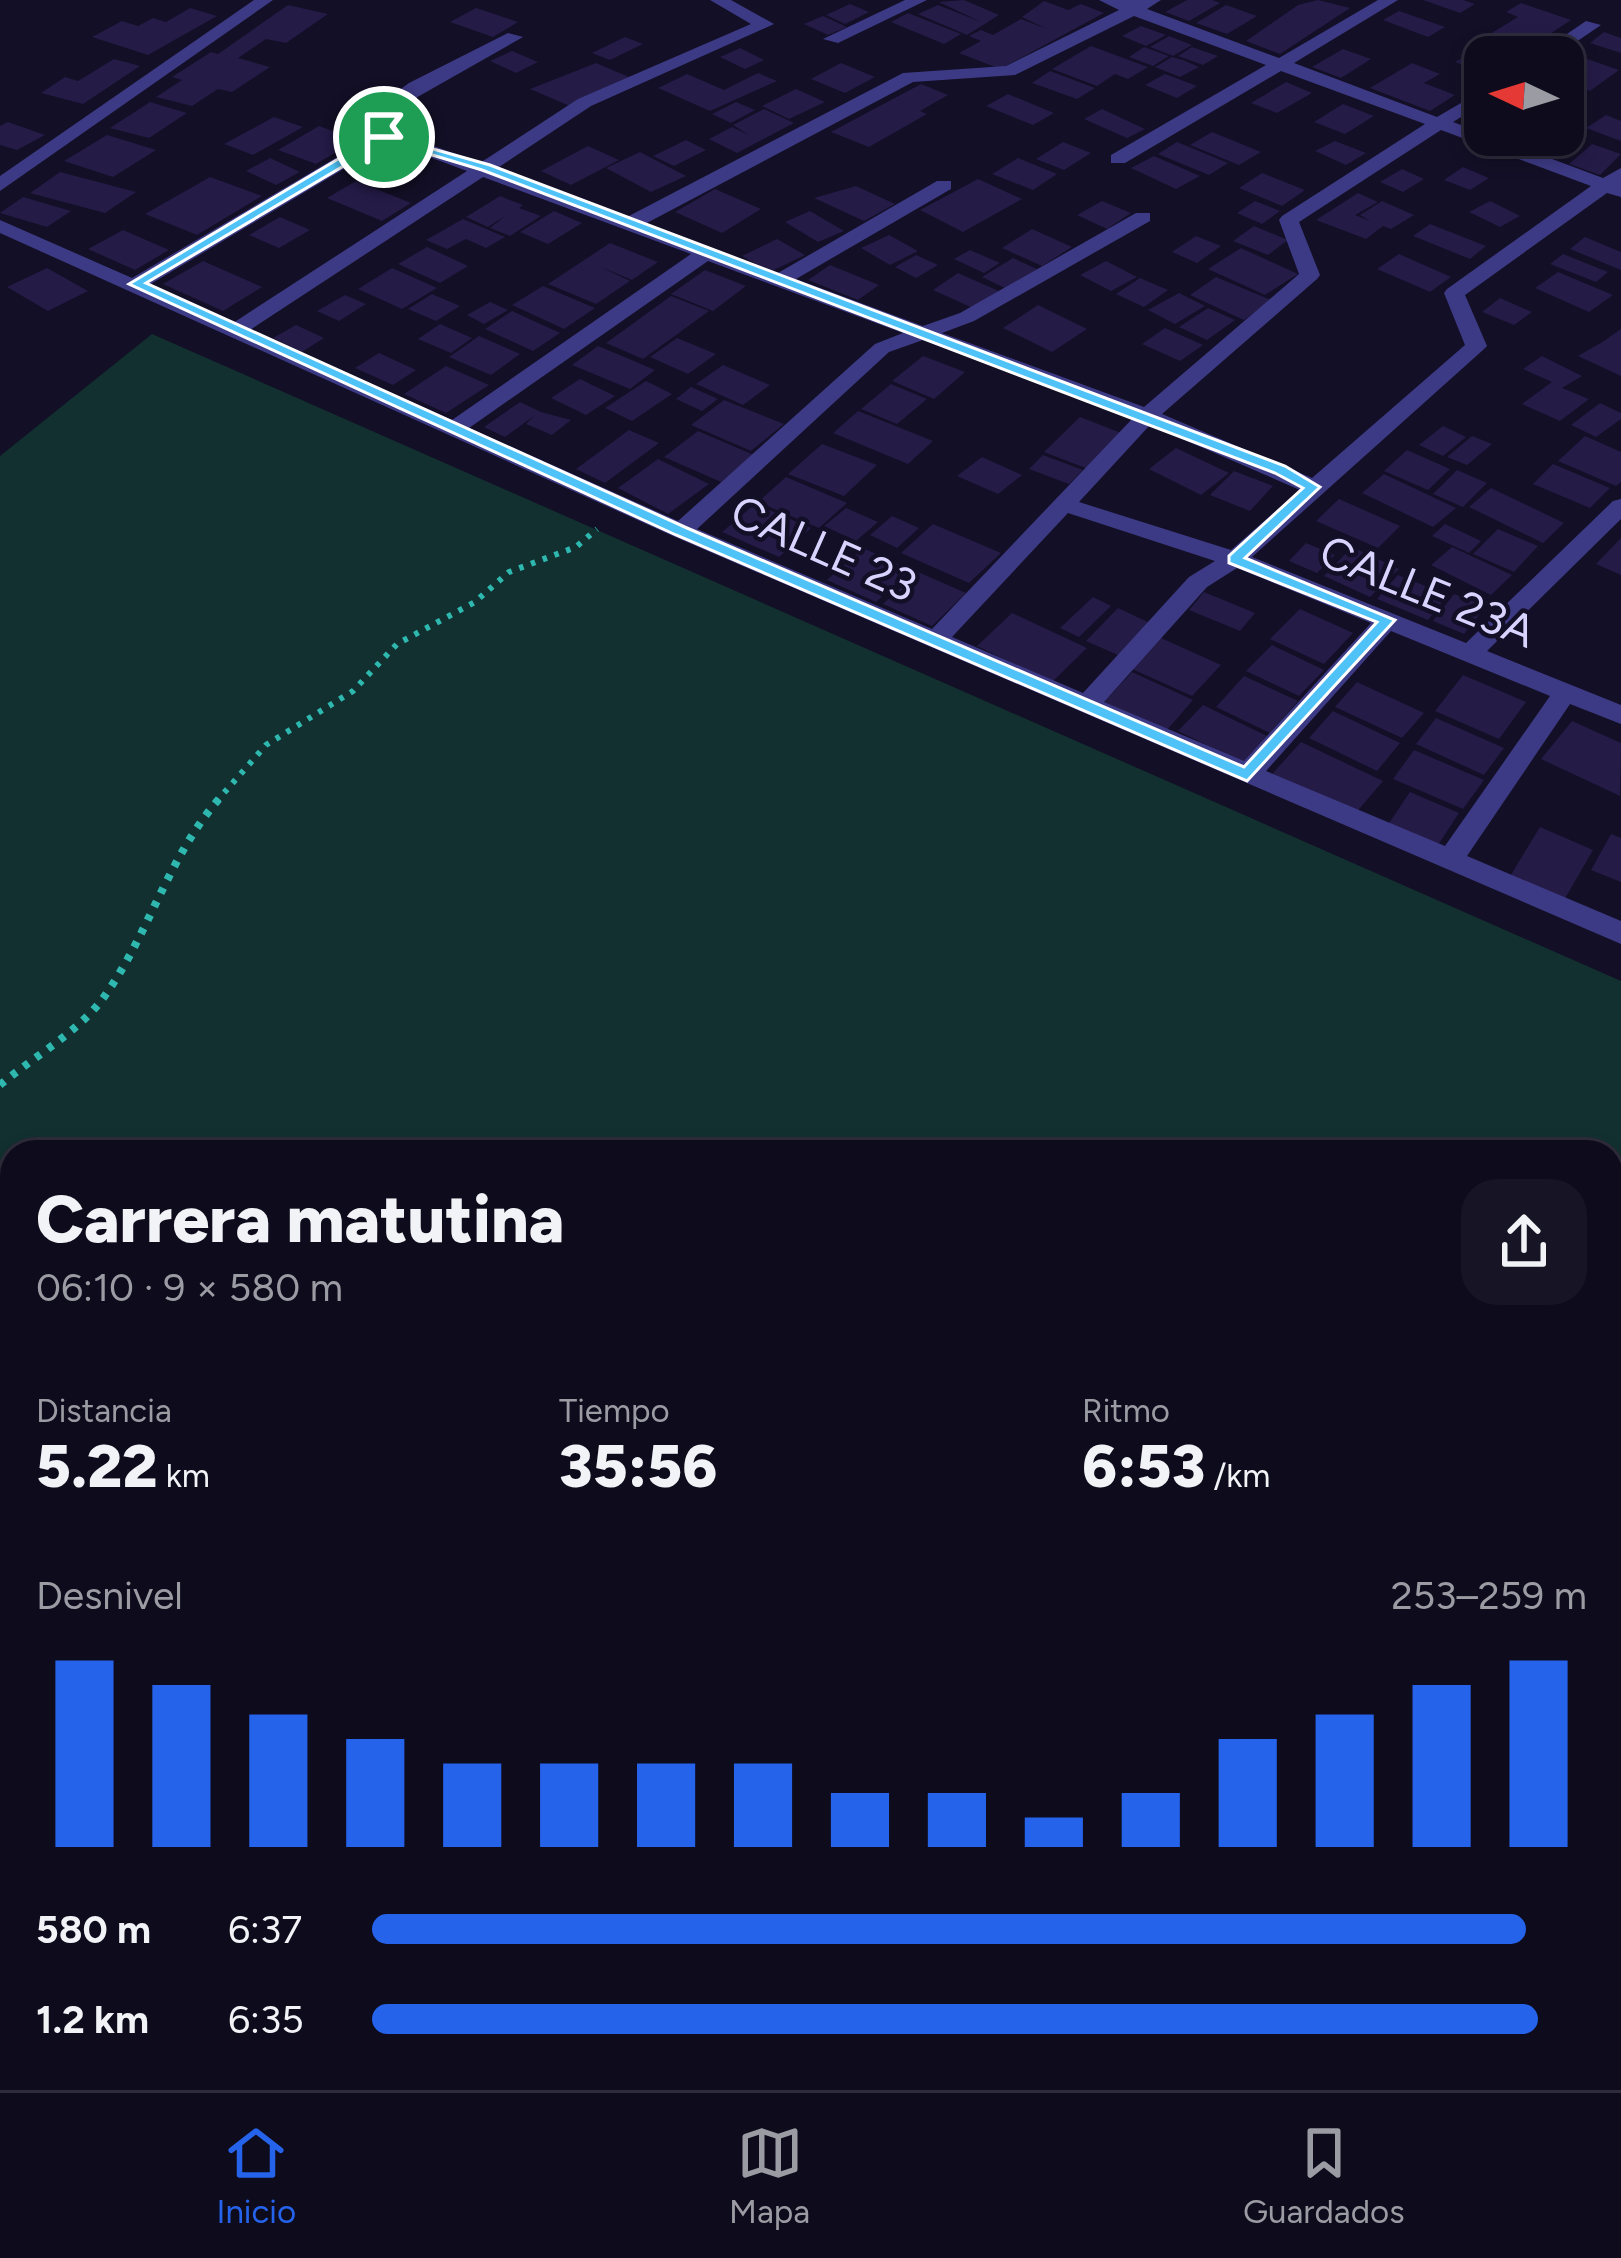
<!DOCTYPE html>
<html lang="es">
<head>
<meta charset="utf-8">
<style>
	body { margin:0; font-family:Figtree,sans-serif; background:#171425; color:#f1f3f6; height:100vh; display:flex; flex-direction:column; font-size:45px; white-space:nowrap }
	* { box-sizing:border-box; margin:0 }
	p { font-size:39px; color:#9b9ba3 }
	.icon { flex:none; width:66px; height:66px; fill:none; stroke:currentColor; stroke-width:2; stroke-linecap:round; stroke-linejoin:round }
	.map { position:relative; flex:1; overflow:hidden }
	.panel { position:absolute; left:0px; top:1140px; width:1623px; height:951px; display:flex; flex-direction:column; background:#0e0b1c; border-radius:36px 36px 0 0; box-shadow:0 6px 18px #0003,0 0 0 3px #2e2b3b }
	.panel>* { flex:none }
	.needle { width:78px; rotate:274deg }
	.buttons { position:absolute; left:1464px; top:36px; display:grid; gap:24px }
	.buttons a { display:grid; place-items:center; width:120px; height:120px; border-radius:24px; background:#0e0b1c; box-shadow:0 6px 18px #0003,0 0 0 3px #2e2b3b; font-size:60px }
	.pin { position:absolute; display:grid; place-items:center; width:102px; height:102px; color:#fff; margin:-51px; border:6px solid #fff; border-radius:50%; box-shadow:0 3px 12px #0007 }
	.round { display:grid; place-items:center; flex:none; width:126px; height:126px; border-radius:36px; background:#171425 }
	.head { display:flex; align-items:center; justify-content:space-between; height:204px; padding:0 36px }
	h1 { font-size:66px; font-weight:800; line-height:90px }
	.figures { display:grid; grid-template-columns:repeat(3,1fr); gap:18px; height:204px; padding:12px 36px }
	.figures div { display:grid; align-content:center }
	.figures b { font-size:60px; font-weight:800 }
	.figures small { font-size:33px; font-weight:400 }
	.figures p { font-size:33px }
	.chart { height:336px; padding:24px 36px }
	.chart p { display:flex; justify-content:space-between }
	.chart svg { width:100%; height:216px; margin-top:12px; stroke:#2563eb; stroke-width:6 }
	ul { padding:0 36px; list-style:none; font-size:39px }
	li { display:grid; grid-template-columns:192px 144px 1fr; align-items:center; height:90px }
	li i { height:30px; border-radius:15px; background:#2563eb }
	.dock { display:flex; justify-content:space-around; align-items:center; height:168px; border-top:3px solid #2e2b3b; background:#0e0b1c; font-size:33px; color:#9b9ba3 }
	.dock a { display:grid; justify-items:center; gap:6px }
	.dock .on { color:#2563eb }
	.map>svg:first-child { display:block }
	.green { fill:#12302f; fill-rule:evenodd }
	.building { fill:#241b47 }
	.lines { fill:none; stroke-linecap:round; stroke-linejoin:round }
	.path-far1 { stroke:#2fb8b0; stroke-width:6; stroke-dasharray:4.5 8; stroke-linecap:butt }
	.path { stroke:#2fb8b0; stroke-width:8; stroke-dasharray:6 9; stroke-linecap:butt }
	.minor { fill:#3d3a85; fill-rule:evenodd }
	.route { fill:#4fc3f7; stroke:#fff; stroke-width:3; fill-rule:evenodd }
	.labels { text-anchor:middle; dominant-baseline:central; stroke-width:9; stroke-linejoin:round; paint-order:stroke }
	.street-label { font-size:45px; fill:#d9d4ff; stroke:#130f26 }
</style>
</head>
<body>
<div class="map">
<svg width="1621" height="2090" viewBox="0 0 1621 2090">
	<rect width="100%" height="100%" fill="#130f26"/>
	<!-- green -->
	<path class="green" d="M152,334L1621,981V2090H0V456ZM12,1152H1611V2079H12Z"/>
	<!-- building -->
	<path class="building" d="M964,0L999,15L967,35L918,14L938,5L981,22L939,2Z
		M1187,0H1212L1220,3L1189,21L1165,12Z
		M1318,0L1350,8L1280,54L1246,41L1298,5Z
		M1423,0H1463L1475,4L1460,13Z
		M1044,1L1068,10L1081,4L1104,13L1000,69L959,53L981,41L969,36L981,30L993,35L1021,19L1047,29L1022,17Z
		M1521,3L1571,20L1524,51L1485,37L1518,17L1506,12Z
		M850,4L869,12L845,24L826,15Z
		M288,5L328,14L286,43L266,39L238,58L270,67L232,92L218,89L192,106L156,97L182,80L172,77L211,52L218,54Z
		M1226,5L1257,16L1227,34L1196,23Z
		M190,8L217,16L148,55L92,37L122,21L138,26L153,18L166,22Z
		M476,8L518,22L493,37L450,22Z
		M1399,11L1445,27L1428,37L1383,20Z
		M908,13L961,34L944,44L891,22Z
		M823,16L847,27L828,35L804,24Z
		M1141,26L1166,35L1146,46L1122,36Z
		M1604,32L1621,38V53L1590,43Z
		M1169,36L1192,45L1173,56L1150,47Z
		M625,37L643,44L610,60L592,53Z
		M1091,46L1148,67L1128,79L1115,74L1097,86L1052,69Z
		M1144,47L1169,56L1153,66L1129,57Z
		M1192,47L1218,56L1203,65L1178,56Z
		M740,48L764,60L745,69L720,57Z
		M1343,49L1371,59L1341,78L1312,67Z
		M512,51L538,62L516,73L490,61Z
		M1474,51L1485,55V73L1455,62Z
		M1570,53L1619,70L1590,91L1563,81V58Z
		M1172,57L1183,60L1199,67L1180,77L1155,67Z
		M114,59L140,66L83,104L41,93L65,77L78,81Z
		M596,63L629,77L572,107L530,89Z
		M841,63L875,77L845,93L811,79Z
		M1412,63L1440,74L1424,83L1455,95L1430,111L1370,88Z
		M1050,71L1095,88L1077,99L1032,83Z
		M758,73L777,81L710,111L658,88L687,74L724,90Z
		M1165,74L1197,86L1177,98L1145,85Z
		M1286,82L1312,93L1277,113L1251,103Z
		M921,84L948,95L920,111L927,114L869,147L831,132Z
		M796,89L825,102L789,119L762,106Z
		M1008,94L1054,113L1033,125L986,106Z
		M150,102L187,113L149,138L110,128Z
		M736,102L755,110L731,123L712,114Z
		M1343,104L1374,116L1345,134L1314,122Z
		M764,109L794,123L737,153L709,139L732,127L749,135L733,125Z
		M1102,109L1145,129L1127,138L1084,119Z
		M1606,115L1621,121V141L1586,128Z
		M274,117L303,127L253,155L224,144Z
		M8,122L45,135L17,150L0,145V126Z
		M319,126L357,140L316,164L278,150Z
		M1212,132L1261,152L1239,165L1190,145Z
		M107,135L156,150L113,177L64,161Z
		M686,140L706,150L674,166L653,156Z
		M1335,141L1366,153L1346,165L1315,151Z
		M1063,142L1091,153L1064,170L1036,159Z
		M1177,142L1228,163L1209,175L1158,154Z
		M1592,144L1621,154L1600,175L1569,164Z
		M588,146L619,160L571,185L541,171Z
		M640,152L686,176L651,192L606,168Z
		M1154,156L1200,176L1176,189L1131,168Z
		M270,158L300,172L276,185L246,171Z
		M1018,158L1057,174L1033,190L992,174Z
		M1463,167L1489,178L1470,190L1444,180Z
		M1402,169L1424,179L1403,192L1380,182Z
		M60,172L136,192L105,213L30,193Z
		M1262,173L1305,190L1282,206L1239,188Z
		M210,177L262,196L197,235L145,214Z
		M978,179L1022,199L963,232L920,210Z
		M356,181L411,203L382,221L327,198Z
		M856,186L895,204L864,221L814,198Z
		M715,189L761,209L722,233L675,212Z
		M1358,193L1378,202L1355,215L1370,221L1360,215L1382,201L1414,215L1391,229L1383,226L1366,239L1316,220Z
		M500,196L523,205L519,208L541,216L510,236L490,228L505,216L488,227L466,217Z
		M23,197L71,211L47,227L0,213Z
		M1102,201L1131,213L1107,229L1077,215Z
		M1255,201L1280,211L1262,224L1237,213Z
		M1490,201L1520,216L1500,227L1469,212Z
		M554,211L582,223L548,244L520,232Z
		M810,211L844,231L818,242L785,222Z
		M280,217L310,230L279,248L249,235Z
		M463,219L505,237L486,248L466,239L447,249L426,240Z
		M1430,224L1486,246L1470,259L1413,236Z
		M1254,226L1288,240L1268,255L1233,241Z
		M1032,229L1072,247L1042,266L1002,248Z
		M123,230L169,250L135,270L88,249Z
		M889,235L918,251L890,265L861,248Z
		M1196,236L1221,246L1197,263L1172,252Z
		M1585,237L1621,252V270L1570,249Z
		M777,239L805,255L770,272L742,256Z
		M610,243L658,262L632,280L599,266L630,281L596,304L548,284Z
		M427,247L468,266L440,283L398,264Z
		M1241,248L1298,274L1265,295L1208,269Z
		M970,250L1000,263L984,273L954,259Z
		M1399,254L1451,277L1430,292L1377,269Z
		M1563,254L1608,272L1596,282L1550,264Z
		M916,255L938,265L916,278L895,267Z
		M1013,258L1037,269L1007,289L982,277Z
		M203,261L262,287L223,311L163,284Z
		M1106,261L1137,277L1111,291L1080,275Z
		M830,265L879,285L858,300L808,280Z
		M47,268L88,291L48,311L7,287Z
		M392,268L437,288L402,309L358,289Z
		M705,270L746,286L713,311L671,294Z
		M1558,272L1613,295L1589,312L1535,288Z
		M958,273L1001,292L975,309L933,290Z
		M1216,277L1271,300L1244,320L1190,295Z
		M1140,278L1168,290L1144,307L1116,294Z
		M543,286L595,308L564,329L512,305Z
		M1179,293L1205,306L1175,324L1148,310Z
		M432,294L460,306L436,321L408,309Z
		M345,295L366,304L339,321L317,311Z
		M671,296L709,311L643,359L606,343Z
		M1500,298L1532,312L1514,325L1482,312Z
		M490,302L508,310L484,324L467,315Z
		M1038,305L1087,329L1052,352L1003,328Z
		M1208,308L1235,320L1207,340L1179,327Z
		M512,311L560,333L533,351L485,329Z
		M440,324L472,338L451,353L418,339Z
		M296,325L324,338L302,352L273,338Z
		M1165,328L1203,345L1180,361L1142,344Z
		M1621,329V376L1578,356L1604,341Z
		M479,336L520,354L491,375L449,357Z
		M677,338L716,354L688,374L650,357Z
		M598,346L627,358L655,370L630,389L572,365Z
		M379,353L416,370L393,385L355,368Z
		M923,356L965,372L934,399L892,381Z
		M1542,356L1582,376L1562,388L1589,399L1560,421L1522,404L1552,382L1523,369Z
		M723,365L770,385L743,405L696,384Z
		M446,366L489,385L446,413L404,394Z
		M580,379L615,396L586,415L551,398Z
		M646,381L672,394L632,421L605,408Z
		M891,384L927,399L897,424L861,409Z
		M691,387L718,399L702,411L676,399Z
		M724,400L784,424L751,451L691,425Z
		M520,402L541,412L571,420L552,435L526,424L534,416L505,437L484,427Z
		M1600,403L1621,413V419L1596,437L1571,425Z
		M858,411L933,441L908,464L833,433Z
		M1080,417L1124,434L1088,469L1044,452Z
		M1443,426L1466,437L1443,456L1419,445Z
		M629,430L659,443L605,483L576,469Z
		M698,431L754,455L721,482L664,457Z
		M1472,436L1492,444L1467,465L1447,457Z
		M1585,436L1621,452V482L1616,486L1558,461Z
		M822,444L877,465L844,496L788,474Z
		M1176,448L1229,473L1201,495L1149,469Z
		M1407,450L1450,469L1428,490L1384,471Z
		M1043,455L1083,470L1069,484L1029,469Z
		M982,457L1022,475L998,494L957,476Z
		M658,459L709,484L668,514L618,488Z
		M1553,464L1610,488L1590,508L1533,484Z
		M1457,470L1487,483L1463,507L1433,494Z
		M1234,471L1273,486L1250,511L1210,495Z
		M1384,474L1456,508L1433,527L1362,493Z
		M786,477L847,503L819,528L758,502Z
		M1491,488L1564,523L1543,543L1469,507Z
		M1339,499L1400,526L1378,548L1316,521Z
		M755,504L811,528L779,557L722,532Z
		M846,508L878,522L856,541L824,526Z
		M892,516L919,528L897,548L870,535Z
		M933,524L1001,553L969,583L901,553Z
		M1445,524L1481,541L1469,553L1432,536Z
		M1498,529L1538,546L1514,572L1473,554Z
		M1621,538V575L1596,564Z
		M1306,543L1335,555L1317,573L1289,561Z
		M1352,547L1399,569L1370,597L1324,576Z
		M1452,547L1512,575L1491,595L1431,565Z
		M863,548L911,570L876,602L827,580Z
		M918,572L966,593L932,626L883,604Z
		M1398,575L1448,595L1428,620L1377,599Z
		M1204,592L1255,613L1240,631L1189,610Z
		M1454,594L1486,606L1464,634L1433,621Z
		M1093,597L1111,606L1079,637L1060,628Z
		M1118,608L1150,623L1118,655L1086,641Z
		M1300,609L1353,633L1324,664L1270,639Z
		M1012,613L1087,648L1052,682L977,646Z
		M1161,638L1221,665L1192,696L1132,669Z
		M1272,645L1324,670L1299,696L1246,671Z
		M1132,672L1193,700L1167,730L1104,702Z
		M1463,675L1526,702L1499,739L1435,711Z
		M1244,676L1298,701L1270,733L1216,707Z
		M1357,682L1424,713L1402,738L1335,707Z
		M1203,705L1267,736L1243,763L1178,731Z
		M1333,711L1400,743L1377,771L1309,738Z
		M1436,718L1504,748L1484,775L1416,744Z
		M1572,721L1621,743L1620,796L1541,759Z
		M1301,742L1383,781L1355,814L1272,774Z
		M1414,750L1484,780L1463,809L1393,779Z
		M1410,792L1459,813L1436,848L1387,826Z
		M1540,827L1593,850L1563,902L1509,878Z
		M1611,834L1621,838V882L1591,870Z"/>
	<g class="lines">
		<!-- path-far1 -->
		<path class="path-far1" d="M216,802L266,745L353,691L397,644L475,602L509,572L576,547L597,529"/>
		<!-- path -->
		<path class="path" d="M0,1085C31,1059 76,1033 101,1001C148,938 167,858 219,799"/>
		<!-- minor -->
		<path class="minor" d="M254,0H273L0,191V176Z
			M710,0H731L774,24L591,106L496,169L627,217L903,73L1006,66L1119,10L1099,0H1161L1147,9L1279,58L1378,0H1398L1294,63L1437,117L1485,89V102L1453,122L1603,178L1621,168V197L1607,193L1465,295L1487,346L1483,350L1252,557L1466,643L1613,501L1621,499V519L1487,651L1621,705V724L1570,704L1467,856L1621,921V944L673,536L0,233V220L132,278L373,136L367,131L366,114L409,83L508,33L523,37L384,116L385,128L480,163L578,99L751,24ZM1134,16L1266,65L1111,155V163H1125L1281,71L1425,124L1282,216L1279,220L1299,274L1144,407L942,333L974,321L1150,221V213H1136L960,313L923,326L796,279L951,189V181H937L778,273L645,224L913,82L1015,75ZM1441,130L1591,186L1447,289L1444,293L1465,345L1312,478L1162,414L1317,279L1320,275L1299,222ZM389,142L467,171L233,323L149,285ZM483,177L691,254L452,420L250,330ZM708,261L903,333L875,344L678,521L469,428ZM923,340L1133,418L932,629L697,529L889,352ZM1150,425L1300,490L1231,550L1079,502ZM1068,513L1215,561L1189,577L1083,693L952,637ZM1237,568L1371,623L1244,761L1104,702L1207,587ZM1391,631L1550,696L1445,846L1266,771Z
			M905,0H927L838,43L823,39Z
			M1586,21L1601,25L1554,57H1533Z"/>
	</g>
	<!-- route -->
	<path class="route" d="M380,134L490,165L1285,466L1320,487L1245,558L1395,620L1247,781L676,535L129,284ZM386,141L482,170L1275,473L1303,488L1229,556V563L1377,622L1244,767L687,528L146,283Z"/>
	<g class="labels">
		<!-- street labels -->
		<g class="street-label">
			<text transform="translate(824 548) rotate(24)">CALLE 23</text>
			<text transform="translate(1428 591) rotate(22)">CALLE 23A</text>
		</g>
	</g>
</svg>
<div class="buttons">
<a><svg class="needle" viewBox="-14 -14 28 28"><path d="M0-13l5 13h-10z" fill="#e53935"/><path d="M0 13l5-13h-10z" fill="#9b9ba3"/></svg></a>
</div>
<div class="pin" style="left:384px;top:137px;background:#1e9e55"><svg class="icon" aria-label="arrive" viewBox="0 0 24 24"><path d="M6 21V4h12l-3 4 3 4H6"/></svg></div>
<section class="panel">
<div class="head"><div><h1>Carrera matutina</h1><p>06:10 · 9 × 580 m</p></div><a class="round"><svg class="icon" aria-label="share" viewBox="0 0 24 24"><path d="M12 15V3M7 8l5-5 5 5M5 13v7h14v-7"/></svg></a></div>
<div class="figures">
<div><p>Distancia</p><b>5.22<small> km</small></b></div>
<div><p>Tiempo</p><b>35:56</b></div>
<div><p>Ritmo</p><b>6:53<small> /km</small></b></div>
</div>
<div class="chart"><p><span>Desnivel</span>253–259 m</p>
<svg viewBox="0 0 160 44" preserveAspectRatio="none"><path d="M5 44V6M15 44V11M25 44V17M35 44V22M45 44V27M55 44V27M65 44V27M75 44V27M85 44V33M95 44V33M105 44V38M115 44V33M125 44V22M135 44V17M145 44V11M155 44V6"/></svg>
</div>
<ul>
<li><b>580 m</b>6:37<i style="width:95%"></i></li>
<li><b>1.2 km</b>6:35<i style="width:96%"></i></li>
</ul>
</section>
</div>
<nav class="dock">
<a class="on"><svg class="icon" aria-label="home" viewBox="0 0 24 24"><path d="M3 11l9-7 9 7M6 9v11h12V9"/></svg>Inicio</a>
<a><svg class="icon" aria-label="map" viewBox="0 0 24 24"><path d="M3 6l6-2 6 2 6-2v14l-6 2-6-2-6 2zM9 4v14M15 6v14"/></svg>Mapa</a>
<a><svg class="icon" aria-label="saved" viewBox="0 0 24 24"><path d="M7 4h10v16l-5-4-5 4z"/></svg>Guardados</a>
</nav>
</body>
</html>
